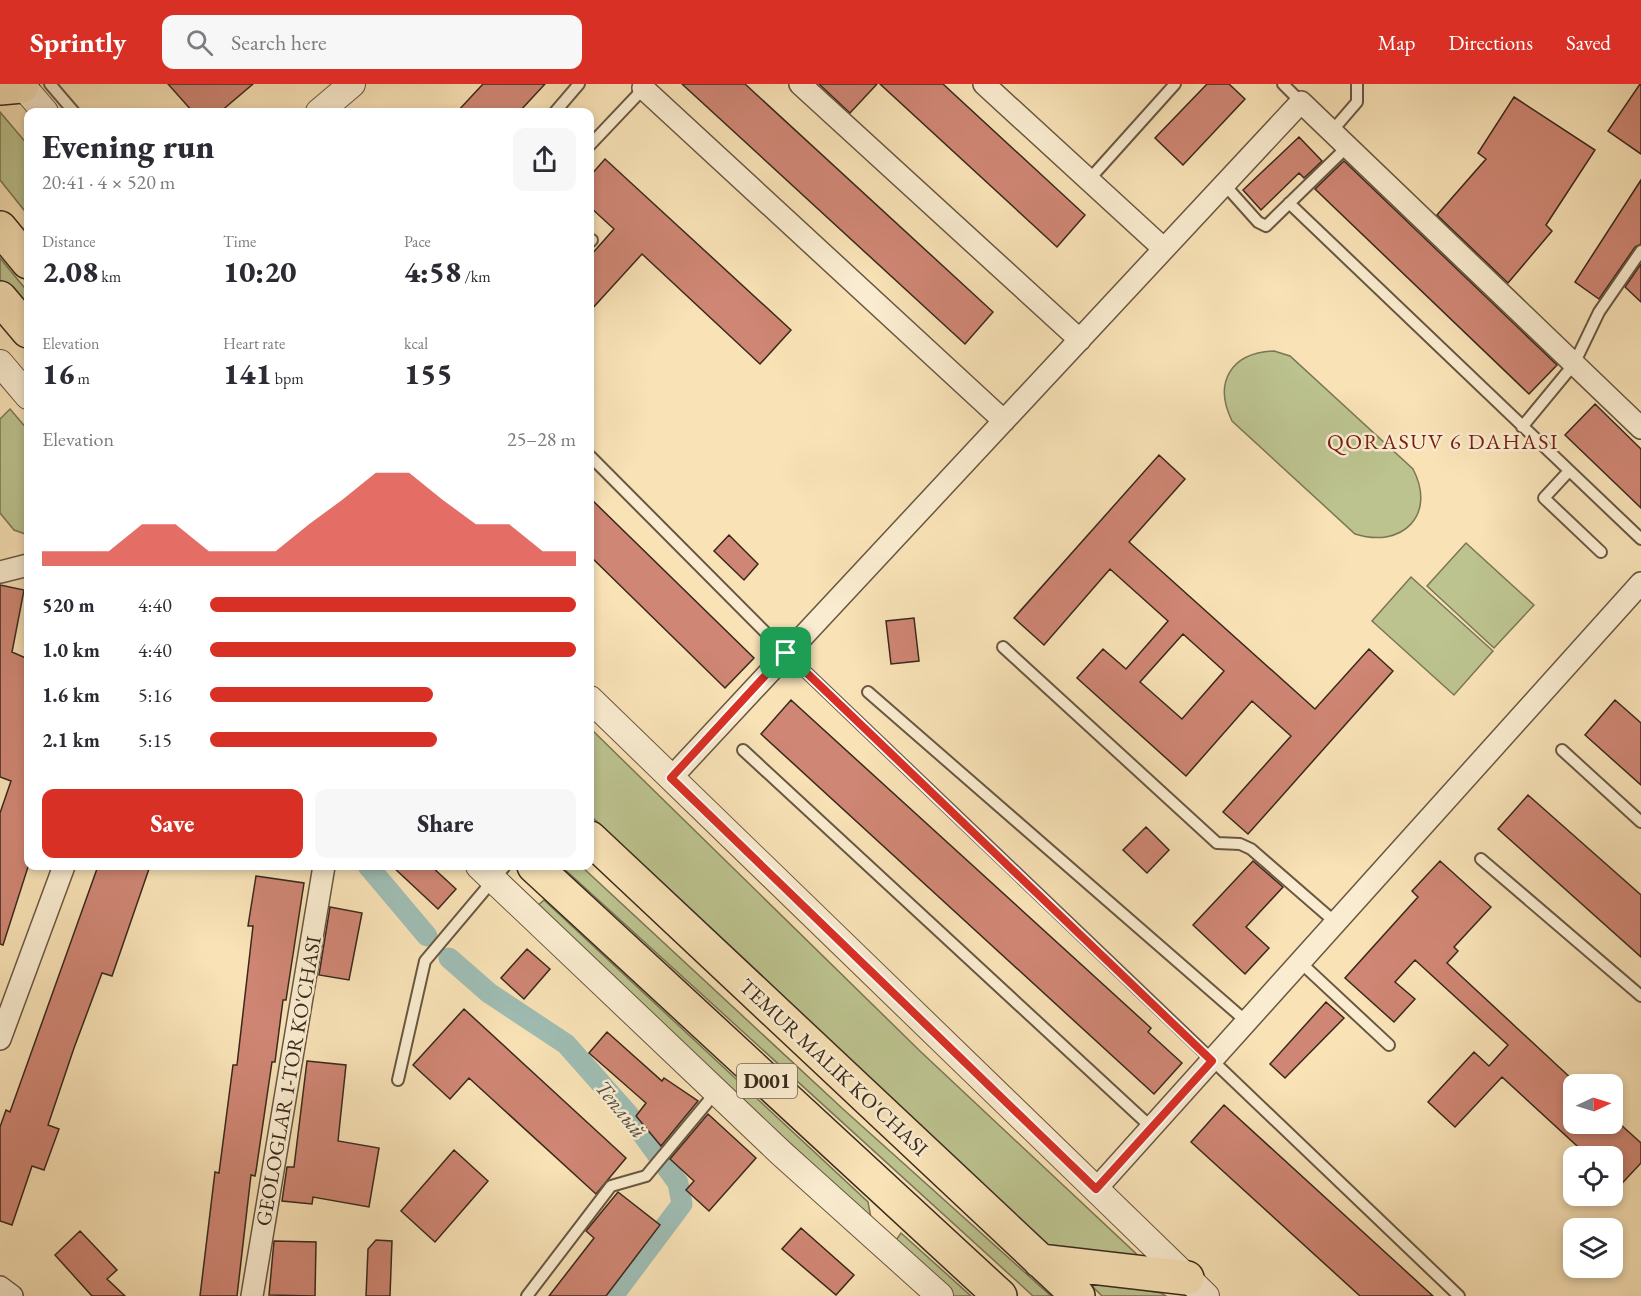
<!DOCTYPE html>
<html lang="en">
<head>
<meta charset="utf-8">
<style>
	body { margin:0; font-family:"EB Garamond",serif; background:#f7f7f7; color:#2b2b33; height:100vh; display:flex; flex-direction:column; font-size:22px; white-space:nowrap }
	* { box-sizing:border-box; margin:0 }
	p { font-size:20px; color:#7c7c81 }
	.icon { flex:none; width:33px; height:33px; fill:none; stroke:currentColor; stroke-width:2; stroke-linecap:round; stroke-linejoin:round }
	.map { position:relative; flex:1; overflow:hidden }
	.details { position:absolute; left:24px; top:24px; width:570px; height:762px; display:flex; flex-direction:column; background:#fff; border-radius:12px; box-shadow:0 3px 9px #0003 }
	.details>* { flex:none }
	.needle { width:39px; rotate:86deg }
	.controls { position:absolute; left:1563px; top:990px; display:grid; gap:12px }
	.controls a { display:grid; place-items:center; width:60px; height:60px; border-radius:12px; background:#fff; box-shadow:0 3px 9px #0003; font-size:30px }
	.pin { position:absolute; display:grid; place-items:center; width:51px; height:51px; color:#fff; margin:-26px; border-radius:12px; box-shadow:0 3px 9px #0006 }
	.round { display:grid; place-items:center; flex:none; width:63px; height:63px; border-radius:12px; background:#f7f7f7 }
	.overview { display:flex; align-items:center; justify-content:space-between; height:102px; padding:0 18px }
	h1 { font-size:33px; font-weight:800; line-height:45px }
	.metrics { display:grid; grid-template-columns:repeat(3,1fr); gap:9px; height:102px; padding:6px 18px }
	.metrics div { display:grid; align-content:center }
	.metrics b { font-size:30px; font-weight:800 }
	.metrics small { font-size:16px; font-weight:400 }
	.metrics p { font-size:16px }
	.chart { height:168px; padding:12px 18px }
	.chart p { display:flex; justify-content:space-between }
	.chart svg { width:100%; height:108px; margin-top:6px; fill:#d93025; opacity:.7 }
	.action { display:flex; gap:12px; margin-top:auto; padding:12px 18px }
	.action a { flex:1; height:69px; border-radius:12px; background:#d93025; color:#fff; font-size:24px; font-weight:800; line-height:69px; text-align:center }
	.action a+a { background:#f7f7f7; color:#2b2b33 }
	ul { padding:0 18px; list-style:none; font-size:20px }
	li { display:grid; grid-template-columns:96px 72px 1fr; align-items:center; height:45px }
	li i { height:15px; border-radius:8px; background:#d93025 }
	header { display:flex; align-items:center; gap:36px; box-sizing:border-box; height:84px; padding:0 30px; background:#d93025; color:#fff }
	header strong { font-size:28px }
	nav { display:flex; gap:33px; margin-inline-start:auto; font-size:21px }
	.search { width:420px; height:54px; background:#f7f7f7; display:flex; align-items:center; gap:15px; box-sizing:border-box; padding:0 21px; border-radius:12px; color:#7c7c81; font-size:22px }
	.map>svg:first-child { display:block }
	.green { fill:#bcc38f; stroke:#7a7656; stroke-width:1.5 }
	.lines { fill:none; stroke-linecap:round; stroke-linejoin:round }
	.canal { stroke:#9fbdb4; stroke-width:21 }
	.building { fill:#cf8674; stroke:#39291c; stroke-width:1.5; fill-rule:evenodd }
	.service-casing { stroke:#695742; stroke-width:14 }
	.minor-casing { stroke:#695742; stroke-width:24 }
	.tertiary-casing { stroke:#695742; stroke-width:28 }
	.trunk-casing { stroke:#39291c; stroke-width:36 }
	.service { stroke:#faecd0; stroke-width:10 }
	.minor { stroke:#faecd0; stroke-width:21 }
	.tertiary { stroke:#faecd0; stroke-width:26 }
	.trunk { stroke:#f8e2b6; stroke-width:33 }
	.route-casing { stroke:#fff; stroke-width:12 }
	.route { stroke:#d93025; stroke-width:8 }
	.labels { text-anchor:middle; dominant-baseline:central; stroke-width:5; stroke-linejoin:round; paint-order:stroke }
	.shield { fill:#faecd0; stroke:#736452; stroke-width:1.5 }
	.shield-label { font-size:20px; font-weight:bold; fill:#39291c }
	.street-label { font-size:21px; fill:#39291c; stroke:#faecd0 }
	.neighbourhood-label { font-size:22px; letter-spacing:1.5px; fill:#7a1f14; stroke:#faecd0 }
	.water-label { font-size:22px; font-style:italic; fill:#524e42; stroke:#faecd0 }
</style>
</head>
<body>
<header>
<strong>Sprintly</strong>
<div class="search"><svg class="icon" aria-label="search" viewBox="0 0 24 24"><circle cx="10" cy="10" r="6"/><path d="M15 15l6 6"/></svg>Search here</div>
<nav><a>Map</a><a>Directions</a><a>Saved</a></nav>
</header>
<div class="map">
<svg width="1641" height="1212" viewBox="0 0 1641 1212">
	<rect width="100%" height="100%" fill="#f8e2b6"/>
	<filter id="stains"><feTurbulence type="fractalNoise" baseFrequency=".00333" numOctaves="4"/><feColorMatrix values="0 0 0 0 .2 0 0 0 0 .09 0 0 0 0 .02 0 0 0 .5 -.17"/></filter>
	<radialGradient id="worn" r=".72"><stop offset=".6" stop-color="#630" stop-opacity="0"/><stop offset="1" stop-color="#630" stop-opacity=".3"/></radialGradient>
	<!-- green -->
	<path class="green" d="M0,28L28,61V131L0,96Z
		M0,174L28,208V229L0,196Z
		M1274,267L1290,272L1413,385C1437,431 1402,465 1355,450L1232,337C1213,298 1231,269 1274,267Z
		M10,325L28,346V451L14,446L0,429V335Z
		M1466,459L1534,521L1494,564L1427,502Z
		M1411,493L1493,567L1454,611L1372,537Z
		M590,644L921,968L1146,1179L1049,1164L590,731Z
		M561,782H581L843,1025L1051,1212H1033Z
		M544,816L868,1118L871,1134L535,824Z
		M901,1149L971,1212H950L894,1159Z
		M1087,1197L1161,1209L1166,1212H1102Z"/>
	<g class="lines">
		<!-- canal -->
		<path class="canal" d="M368,782L427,852
			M449,874L489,909L566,960L628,1030L678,1099L682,1120L613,1212"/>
	</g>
	<!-- building -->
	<path class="building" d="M168,0H253L220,28H193Z
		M483,0H545L519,28H457Z
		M682,0H745L993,228L965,260Z
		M819,0H877L850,29Z
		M880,0H943L1085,131L1057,163Z
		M1207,0H1229L1245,15L1183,81L1155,54Z
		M1640,0H1641V70L1608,47Z
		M1514,13L1595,66L1546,141L1552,147L1508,199L1437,131L1486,75L1478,69Z
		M1299,53L1322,77L1304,94L1299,89L1261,126L1243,106Z
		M605,75L791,246L760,280L642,170L590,227V172L614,145L590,123V92Z
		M1344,77L1557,281L1529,310L1315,105Z
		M1641,96V160L1635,163L1599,215L1575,198Z
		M1641,180V218L1625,203Z
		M1595,320L1641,365V424L1565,351Z
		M1159,371L1185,395L1129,458L1315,625L1369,565L1393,587L1248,750L1223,728L1291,652L1252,617L1186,692L1077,594L1103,565L1126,585L1168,537L1110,485L1044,561L1014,534ZM1183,550L1224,587L1182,635L1140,598Z
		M590,414L754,574L725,604L590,472Z
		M729,451L758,480L744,496L714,467Z
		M0,501L24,506L12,568L28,575V783L3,861L0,860V729L11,697L0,693Z
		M914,534L919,577L891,580L886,537Z
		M791,616L1151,944L1148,948L1182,979L1154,1010L761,650Z
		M1615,616L1641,639V701L1585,651Z
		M1528,711L1641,811V873L1498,745Z
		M1146,743L1169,766L1147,789L1123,766Z
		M1253,777L1283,803L1246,843L1269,864L1245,890L1193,841Z
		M1440,777L1491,823L1454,863L1458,867L1447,879L1574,997V1040H1620L1641,1059V1079L1612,1110V1072H1588L1502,993L1455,1043L1428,1018L1474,968L1489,982L1508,961L1415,876L1395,898L1415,915L1394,938L1345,894L1418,813L1412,807Z
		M98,782H150L112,892L102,889L74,964L48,1041L59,1045L44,1086L32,1082L12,1141L0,1137V1043L6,1026L10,1028Z
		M392,782H431L456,805L438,825Z
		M256,792L304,799L286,916H283L275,978H272L256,1087L255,1092L251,1091L237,1212H200L215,1088L219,1089L233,981H237L253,842H248Z
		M330,823L362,829L349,896L319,891Z
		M527,865L550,885L524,915L501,894Z
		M1326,918L1344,934L1285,994L1270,980Z
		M464,925L626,1074L596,1110L469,994L450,1015L413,981Z
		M607,948L662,997L664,994L698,1017L661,1062L636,1032L646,1019L589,969Z
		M307,977L346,981L338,1057L379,1064L369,1123L313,1113L312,1120L282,1117L287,1083H294Z
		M1224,1021L1433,1212H1360L1191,1058Z
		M708,1030L756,1074L709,1127L686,1106L694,1097L670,1075Z
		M454,1066L488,1097L435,1158L401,1127Z
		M618,1108L660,1141L606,1212H549L594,1154L586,1147Z
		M801,1144L854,1191L836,1211L782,1165Z
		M80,1147L117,1186L107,1195L125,1212H92L55,1171Z
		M376,1156L392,1157L390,1212H366L368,1165Z
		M274,1157L316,1158L315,1212L269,1211Z"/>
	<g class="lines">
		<!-- service casing -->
		<g class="service-casing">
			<path id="service" d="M50,0L74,28
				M1283,0L1301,18
				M555,28L579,0
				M1332,47L1357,18V0
				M590,61L645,3
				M1087,98L1175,0
				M1224,100L1258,138L1266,142L1348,62
				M1289,119L1641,455
				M590,158L592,156
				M1522,343L1574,280L1599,228L1641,167
				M590,372L786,569L1459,1212
				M1569,387L1544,414L1601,468
				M1003,563L1217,759L1240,760L1251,765L1335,838
				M868,608L1247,938
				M743,666L1151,1043
				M1562,666L1641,738
				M1481,775L1641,912
				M1300,878L1389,961
				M398,996L425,877L505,782
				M527,1212L611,1102L646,1092L716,1008"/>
		</g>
		<!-- minor casing -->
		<g class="minor-casing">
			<path id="minor" d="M800,0L1080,256
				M984,0L1164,165
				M643,4L1004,337
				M0,488L28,481
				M671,694L1301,18L1641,344
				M0,955L64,782
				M1096,1105L1641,499
				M0,1203L12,1212
				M252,1212L324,782"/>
		</g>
		<!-- tertiary casing -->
		<g class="tertiary-casing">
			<path id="tertiary" d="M21,0L45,28
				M319,28L352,0
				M0,279L28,312
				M590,615L1206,1212
				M479,782L781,1069L940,1212"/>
		</g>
		<!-- trunk casing -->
		<g class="trunk-casing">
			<path id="trunk" d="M0,4L22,2
				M0,144L28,178
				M0,214L28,247
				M590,754L1078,1212
				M534,782L1000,1212
				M1040,1177L1187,1194"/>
		</g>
		<!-- service -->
		<use href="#service" class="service"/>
		<!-- minor -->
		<use href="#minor" class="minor"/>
		<!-- tertiary -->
		<use href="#tertiary" class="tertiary"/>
		<!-- trunk -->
		<use href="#trunk" class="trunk"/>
	</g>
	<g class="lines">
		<!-- route casing -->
		<g class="route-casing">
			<path id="route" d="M786,569L1212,977L1096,1105L671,694Z"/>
		</g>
		<!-- route -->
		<use href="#route" class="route"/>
	</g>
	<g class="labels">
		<!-- shield labels -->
		<rect class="shield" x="737" y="980" width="60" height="34" rx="4.5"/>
		<g class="shield-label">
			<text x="767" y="997">D001</text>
		</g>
		<!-- street labels -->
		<g class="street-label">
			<text transform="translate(834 983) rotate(43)">TEMUR MALIK KO'CHASI</text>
			<text transform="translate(288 997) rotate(-80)">GEOLOGLAR 1-TOR KO'CHASI</text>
		</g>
		<!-- neighbourhood labels -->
		<g class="neighbourhood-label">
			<text x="1443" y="357">QORASUV 6 DAHASI</text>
		</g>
		<!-- water labels -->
		<g class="water-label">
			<text transform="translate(621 1025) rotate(51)">Теплый</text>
		</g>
	</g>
	<rect width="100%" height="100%" filter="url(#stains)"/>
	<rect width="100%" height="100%" fill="url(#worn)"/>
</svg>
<div class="controls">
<a><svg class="needle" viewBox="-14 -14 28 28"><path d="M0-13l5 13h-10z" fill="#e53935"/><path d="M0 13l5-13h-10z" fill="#7c7c81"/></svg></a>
<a><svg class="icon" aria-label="locate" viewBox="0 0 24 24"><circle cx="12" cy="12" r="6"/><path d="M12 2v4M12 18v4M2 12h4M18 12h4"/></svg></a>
<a><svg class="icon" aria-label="layers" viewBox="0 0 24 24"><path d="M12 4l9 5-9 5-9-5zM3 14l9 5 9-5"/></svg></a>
</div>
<div class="pin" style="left:786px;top:569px;background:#1e9e55"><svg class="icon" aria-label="arrive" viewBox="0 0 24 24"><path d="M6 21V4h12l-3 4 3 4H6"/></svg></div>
<section class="details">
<div class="overview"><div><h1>Evening run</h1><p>20:41 · 4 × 520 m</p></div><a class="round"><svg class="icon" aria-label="share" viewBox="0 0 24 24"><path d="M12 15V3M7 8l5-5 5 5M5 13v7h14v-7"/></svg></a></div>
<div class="metrics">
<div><p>Distance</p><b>2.08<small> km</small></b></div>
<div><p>Time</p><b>10:20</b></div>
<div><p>Pace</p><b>4:58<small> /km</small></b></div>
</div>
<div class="metrics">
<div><p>Elevation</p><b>16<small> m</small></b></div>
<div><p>Heart rate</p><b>141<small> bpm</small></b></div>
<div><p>kcal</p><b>155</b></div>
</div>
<div class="chart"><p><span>Elevation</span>25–28 m</p>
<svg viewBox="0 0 160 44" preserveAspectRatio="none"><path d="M0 44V38L10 38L20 38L30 27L40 27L50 38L60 38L70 38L80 27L90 17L100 6L110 6L120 17L130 27L140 27L150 38L160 38V44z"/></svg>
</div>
<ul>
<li><b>520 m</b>4:40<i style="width:100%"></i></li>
<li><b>1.0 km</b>4:40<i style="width:100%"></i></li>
<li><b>1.6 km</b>5:16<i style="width:61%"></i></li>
<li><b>2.1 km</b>5:15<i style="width:62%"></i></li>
</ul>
<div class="action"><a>Save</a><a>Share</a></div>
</section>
</div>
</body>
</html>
